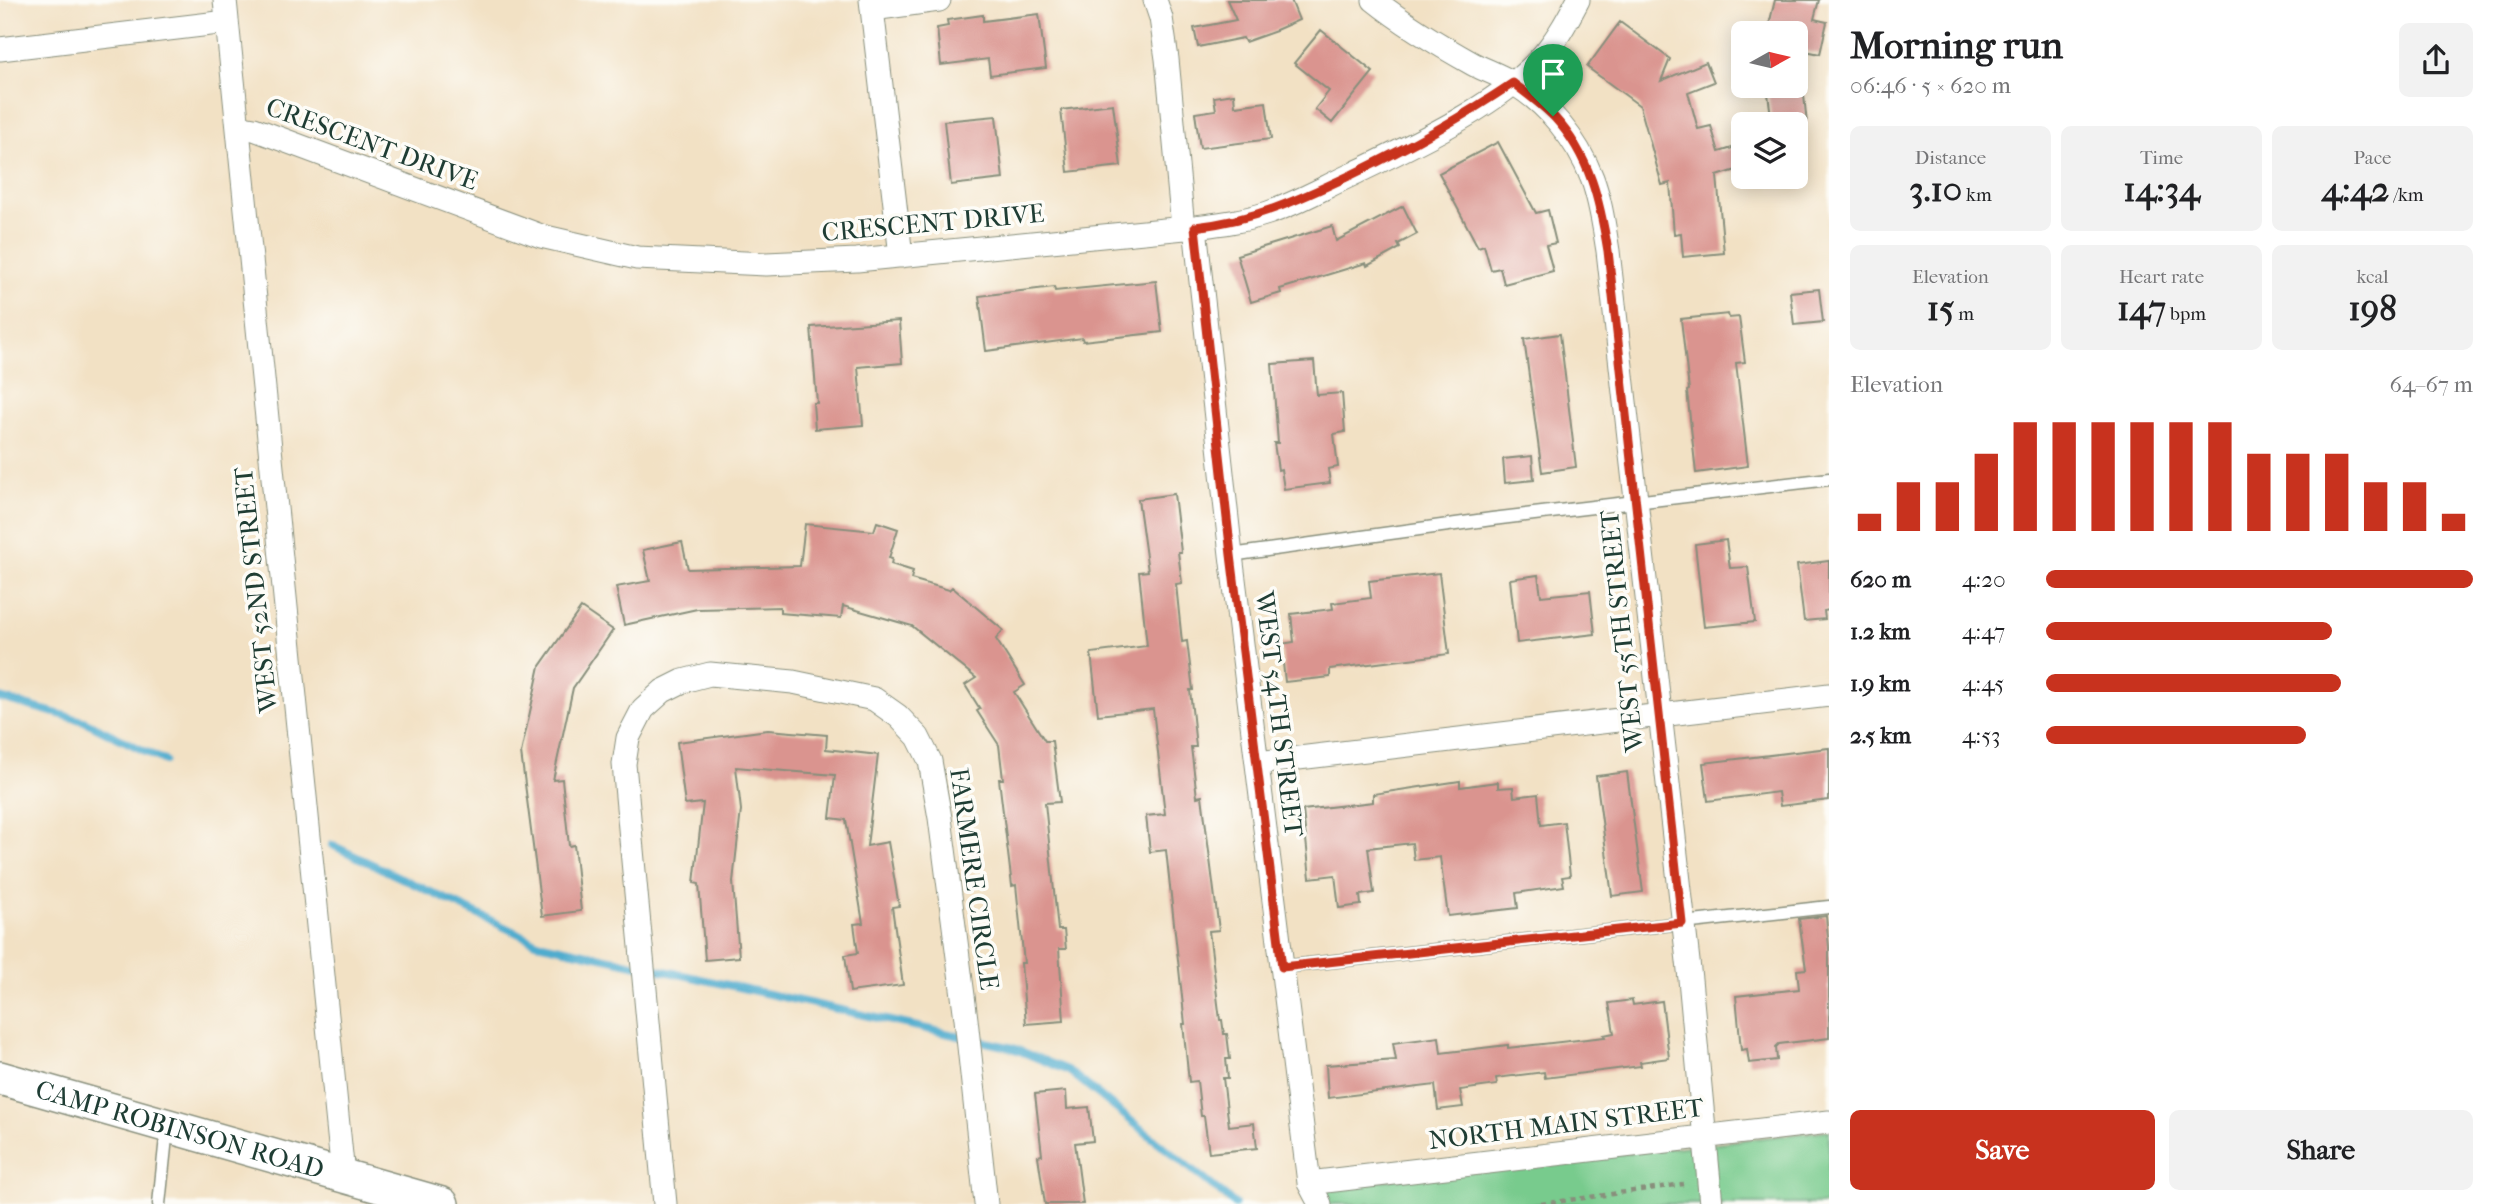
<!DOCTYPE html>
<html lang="en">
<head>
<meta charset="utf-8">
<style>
	body { margin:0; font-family:"IM FELL French Canon",serif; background:#f2f2f2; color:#202124; height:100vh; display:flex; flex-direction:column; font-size:26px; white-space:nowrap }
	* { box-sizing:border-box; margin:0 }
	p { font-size:23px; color:#757577 }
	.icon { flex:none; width:38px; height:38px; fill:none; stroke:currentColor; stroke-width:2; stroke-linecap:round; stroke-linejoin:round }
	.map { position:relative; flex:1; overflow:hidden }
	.details { display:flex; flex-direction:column; background:#fff; width:665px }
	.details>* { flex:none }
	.needle { width:46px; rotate:82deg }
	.controls { position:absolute; left:1731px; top:21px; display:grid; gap:14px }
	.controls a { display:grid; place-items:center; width:77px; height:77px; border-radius:10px; background:#fff; box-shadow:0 4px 18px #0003; font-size:35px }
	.pin { position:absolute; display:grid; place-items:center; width:60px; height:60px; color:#fff; margin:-72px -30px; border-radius:50% 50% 50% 0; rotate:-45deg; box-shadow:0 0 7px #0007 }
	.pin .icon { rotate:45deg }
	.round { display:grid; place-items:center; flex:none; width:74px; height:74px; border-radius:10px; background:#f2f2f2 }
	.headline { display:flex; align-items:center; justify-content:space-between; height:119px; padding:0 21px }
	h1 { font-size:38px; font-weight:700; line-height:52px }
	.metrics { display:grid; grid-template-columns:repeat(3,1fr); gap:10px; height:119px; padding:7px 21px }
	.metrics div { display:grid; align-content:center; border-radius:10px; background:#f2f2f2; text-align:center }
	.metrics b { font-size:35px; font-weight:700 }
	.metrics small { font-size:19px; font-weight:400 }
	.metrics p { font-size:19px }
	.chart { height:196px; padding:14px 21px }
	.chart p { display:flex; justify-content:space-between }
	.chart svg { width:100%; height:126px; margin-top:7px; stroke:#c8321e; stroke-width:6 }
	.button { display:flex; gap:14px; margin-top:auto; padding:14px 21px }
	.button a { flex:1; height:80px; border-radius:10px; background:#c8321e; color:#fff; font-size:28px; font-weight:700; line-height:80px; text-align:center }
	.button a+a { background:#f2f2f2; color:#202124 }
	ul { padding:0 21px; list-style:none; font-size:23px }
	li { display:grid; grid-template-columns:112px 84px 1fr; align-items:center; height:52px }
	li i { height:18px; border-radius:9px; background:#c8321e }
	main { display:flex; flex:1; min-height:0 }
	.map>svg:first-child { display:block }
	.green { fill:#78cb8d; stroke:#4c8460; stroke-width:2 }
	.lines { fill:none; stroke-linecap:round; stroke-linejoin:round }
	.stream { stroke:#4facce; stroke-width:8 }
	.building { fill:#da948f }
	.lane-casing { stroke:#888f7c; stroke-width:15 }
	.street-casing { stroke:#888f7c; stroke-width:25 }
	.secondary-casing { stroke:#888f7c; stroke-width:36 }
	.path { stroke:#888f7c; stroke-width:4.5; stroke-dasharray:5 5; stroke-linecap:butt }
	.lane { stroke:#fff; stroke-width:12 }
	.street { stroke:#fff; stroke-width:23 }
	.secondary { stroke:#fff; stroke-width:33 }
	.route-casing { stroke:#fff; stroke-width:14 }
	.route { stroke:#c8321e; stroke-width:9 }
	.labels { text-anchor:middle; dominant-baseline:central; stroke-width:7; stroke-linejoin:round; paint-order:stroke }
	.street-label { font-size:26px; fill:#1f3d34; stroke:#fdfcf7 }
</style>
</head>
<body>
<main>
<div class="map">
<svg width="1829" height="1204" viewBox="0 0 1829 1204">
	<rect width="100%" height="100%" fill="#fdfcf7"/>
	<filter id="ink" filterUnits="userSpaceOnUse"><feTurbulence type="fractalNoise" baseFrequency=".0143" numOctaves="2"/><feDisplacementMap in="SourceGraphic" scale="14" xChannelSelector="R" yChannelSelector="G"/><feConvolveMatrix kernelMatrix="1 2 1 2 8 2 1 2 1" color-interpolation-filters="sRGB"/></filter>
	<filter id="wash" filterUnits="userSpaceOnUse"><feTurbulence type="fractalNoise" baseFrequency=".00686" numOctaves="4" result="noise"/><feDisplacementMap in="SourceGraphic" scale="28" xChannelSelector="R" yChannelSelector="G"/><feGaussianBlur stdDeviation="1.57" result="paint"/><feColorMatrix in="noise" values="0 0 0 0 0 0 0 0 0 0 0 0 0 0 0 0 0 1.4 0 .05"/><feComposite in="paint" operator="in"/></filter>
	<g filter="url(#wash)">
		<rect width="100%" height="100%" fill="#f2e1c4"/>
		<!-- green -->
		<path class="green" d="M1829,1130V1204H1325V1187Z"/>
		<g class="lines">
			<!-- stream -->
			<path class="stream" d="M0,698L84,721L165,761
				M332,845L538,943L1013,1048L1069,1071L1235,1204"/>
		</g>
		<g id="blocks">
			<!-- building -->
			<path class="building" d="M1227,0H1291L1299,20L1276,30V31L1245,42L1243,38L1198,47L1194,28L1236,20Z
				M1775,0H1819L1814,19L1827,22L1820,54L1796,49V33H1767Z
				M1039,14L1046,68L990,75L988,59L941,65L937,28L948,26L947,20L983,15V21Z
				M1620,22L1670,59L1661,81L1706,62L1714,82L1688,92L1698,129L1711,126L1719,152L1739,146L1743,158V168L1717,176L1724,253L1683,257L1681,233L1674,234L1670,183L1662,185L1640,106L1587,67Z
				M1321,30L1373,72L1332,123L1315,109L1329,91L1294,63Z
				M1767,86H1803L1807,124H1772Z
				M1234,94L1235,106L1266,102L1271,139L1200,148L1195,113L1216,110L1214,97Z
				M1113,104L1121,166L1068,172L1061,110Z
				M996,116L1003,179L951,185L944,121Z
				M1498,142L1536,213L1548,210L1556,243L1546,245L1553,271L1504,284L1500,268L1491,270L1484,245L1478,247L1439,173Z
				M1403,206L1417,234L1398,244L1400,248L1367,266L1366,263L1280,289L1281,293L1251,302L1237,255L1332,226L1336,241Z
				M1156,281L1162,332L1083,341L1082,338L986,351L979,296L1054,287L1055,291Z
				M1819,289L1823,322L1794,325L1790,292Z
				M1728,314L1729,318L1739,317L1745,362L1736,363L1748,466L1696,473L1687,391L1689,390L1681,319Z
				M899,321L902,363L858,367L863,425L815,429L813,403H817L811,327Z
				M1560,334L1576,467L1542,472L1524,339Z
				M1314,361L1317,395L1342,393L1345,432L1334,434L1338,467L1328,469L1330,483L1284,489L1281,469L1278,470L1274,443H1278L1272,364Z
				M1532,456L1534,480L1505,483L1503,459Z
				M1174,494L1181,552H1178L1182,583L1176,584L1182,642L1187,641L1193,690H1190L1196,747H1191L1197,797L1202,796L1219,930L1209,931L1220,1020H1222L1224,1034H1227L1230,1059H1226L1228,1078H1223L1229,1126L1254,1123L1257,1148L1209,1153L1204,1116H1201L1197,1081L1189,1082L1183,1024H1185L1166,850L1150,852L1146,816L1165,814L1153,709L1098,715L1091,653L1147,646L1139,572L1148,571L1138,499Z
				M877,522L898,529L889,558L892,559L891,564L913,571L911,579L949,590L952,587L1003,630L996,639L1025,685L1014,692L1045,741H1052L1060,802L1045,803L1058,930H1064L1066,949H1059L1064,1021L1026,1024L1021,963H1024L1016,885L1012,886L999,779H1003L999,745L977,711L980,709L965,685L976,678L912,626L843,606L841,618L780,613V607L697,609L624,625L616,587L650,581L643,550L682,542L688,569L800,566L805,524L874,531Z
				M1726,540L1730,568L1748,567L1755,622L1704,627L1695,544Z
				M1829,561V610L1824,611L1825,619L1804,621L1797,565Z
				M1439,573L1449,654L1330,669V677L1285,682L1281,644L1294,642L1291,614L1333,609L1332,603L1371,598L1369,581Z
				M1538,575L1541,596L1590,591L1595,634L1517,643L1510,579Z
				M581,608L613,630L573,688L553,780L562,779L569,846L574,845L581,911L542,916L521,753L540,666Z
				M768,730L827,735L826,749L878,755L867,846L888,842L899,906L892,907L903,985L850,992L845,955L858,953L854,924L863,923L846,820L830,818L835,775L736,767L741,810L733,882L739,957L705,960L699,884L694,883L703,803L685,805L677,742Z
				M1829,748V800L1780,806L1778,792L1708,801L1703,763Z
				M1627,772L1643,892L1612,896L1596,776Z
				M1460,781V787L1498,782V788L1513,787L1514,797L1538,794L1541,825L1564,822L1570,876L1562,877L1564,886L1516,893L1518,908L1448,916L1440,857L1414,860L1412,843L1368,848L1374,893L1360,895L1361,905L1339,908L1335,875L1310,878L1303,810L1373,802V794Z
				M1826,916L1829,947V1038L1779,1044L1776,1047L1777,1060L1749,1063L1747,1049L1741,1050L1736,996L1799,989L1797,970L1806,969L1799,919Z
				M1632,1000L1633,1005L1662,1001L1669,1058L1640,1062L1641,1066L1545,1078L1544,1072L1496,1078L1497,1085L1460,1090L1463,1107L1438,1110L1435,1085L1328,1098L1326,1065L1396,1060L1393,1043L1439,1037L1441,1053L1508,1045V1048L1605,1037L1604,1035L1614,1033L1609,1003Z
				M1066,1091L1067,1109L1089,1107L1093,1141L1075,1143L1083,1204H1045L1038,1156L1042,1155L1035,1094Z"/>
		</g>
	</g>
	<g filter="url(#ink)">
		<use href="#blocks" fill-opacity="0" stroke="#888f7c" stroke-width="2"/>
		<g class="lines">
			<!-- lane casing -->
			<g class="lane-casing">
				<path id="lane" d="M1231,555L1492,519L1829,479
					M1281,967L1829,907
					M159,1204L167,1128"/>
			</g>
			<!-- street casing -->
			<g class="street-casing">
				<path id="street" d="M225,0L343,1175
					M871,0L901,256
					M1155,0L1161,18L1167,59L1183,228
					M1374,0C1404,24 1439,45 1473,64C1485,70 1499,75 1511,82C1547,102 1578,141 1592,178C1601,202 1604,227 1608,251L1690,979L1711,1204
					M872,9L939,0
					M0,49L227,22
					M238,126L254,129L541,236L637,258L766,264L857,260L1195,227C1219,224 1244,221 1268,213C1297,203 1323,188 1351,175C1409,147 1492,109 1537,62C1555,43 1566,23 1578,0
					M1195,227L1231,555L1309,1183L1320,1204
					M1257,763L1829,695
					M1309,1183L1829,1122
					M665,1204L624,764L628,738L643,709L663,691L683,681L710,674L793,682L874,699L898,716L918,737L930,761L940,818L966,1019L986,1204"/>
			</g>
			<!-- secondary casing -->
			<g class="secondary-casing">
				<g id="secondary">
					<path id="s1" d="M0,1078L442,1204"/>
				</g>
			</g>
			<!-- path -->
			<path class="path" d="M1541,1204L1683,1184"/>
			<!-- lane -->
			<use href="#lane" class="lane"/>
			<!-- street -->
			<use href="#street" class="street"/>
			<!-- secondary -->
			<use href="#secondary" class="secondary"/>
		</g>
	</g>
	<g class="lines" filter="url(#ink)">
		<!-- route casing -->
		<g class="route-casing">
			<path id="route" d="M1513,83C1527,94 1543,105 1555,118C1590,156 1600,202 1608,251L1682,923L1282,967L1231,555L1195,227C1255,220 1296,201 1351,175C1407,148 1461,118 1513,83Z"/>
		</g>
		<!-- route -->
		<use href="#route" class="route"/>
	</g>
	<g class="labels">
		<!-- street labels -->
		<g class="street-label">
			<text transform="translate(372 144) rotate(20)">CRESCENT DRIVE</text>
			<text transform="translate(933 223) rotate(-5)">CRESCENT DRIVE</text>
			<text transform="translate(256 590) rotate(-96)">WEST 52ND STREET</text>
			<text transform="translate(1622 631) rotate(-96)">WEST 55TH STREET</text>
			<text transform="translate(1279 714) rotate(83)">WEST 54TH STREET</text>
			<text transform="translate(974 879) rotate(82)">FARMERE CIRCLE</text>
			<text transform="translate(1566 1124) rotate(-7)">NORTH MAIN STREET</text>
			<text stroke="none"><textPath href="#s1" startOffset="187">CAMP ROBINSON ROAD</textPath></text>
		</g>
	</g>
</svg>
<div class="controls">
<a><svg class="needle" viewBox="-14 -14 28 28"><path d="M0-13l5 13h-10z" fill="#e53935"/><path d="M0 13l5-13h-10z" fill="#757577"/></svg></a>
<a><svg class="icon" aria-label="layers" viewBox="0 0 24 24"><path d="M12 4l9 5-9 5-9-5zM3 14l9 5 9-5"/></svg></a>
</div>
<div class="pin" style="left:1553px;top:116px;background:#1e9e55"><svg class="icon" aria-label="arrive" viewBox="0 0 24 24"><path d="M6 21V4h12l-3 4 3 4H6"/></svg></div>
</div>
<section class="details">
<div class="headline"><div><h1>Morning run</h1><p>06:46 · 5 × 620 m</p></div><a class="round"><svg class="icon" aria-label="share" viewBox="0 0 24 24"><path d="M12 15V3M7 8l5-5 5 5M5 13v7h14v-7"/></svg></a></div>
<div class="metrics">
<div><p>Distance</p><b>3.10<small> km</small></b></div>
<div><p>Time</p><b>14:34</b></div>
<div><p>Pace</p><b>4:42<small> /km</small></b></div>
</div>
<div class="metrics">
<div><p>Elevation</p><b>15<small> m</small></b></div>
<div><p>Heart rate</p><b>147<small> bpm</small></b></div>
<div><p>kcal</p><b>198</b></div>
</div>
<div class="chart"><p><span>Elevation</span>64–67 m</p>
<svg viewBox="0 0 160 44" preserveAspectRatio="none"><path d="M5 44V38M15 44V27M25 44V27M35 44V17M45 44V6M55 44V6M65 44V6M75 44V6M85 44V6M95 44V6M105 44V17M115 44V17M125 44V17M135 44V27M145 44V27M155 44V38"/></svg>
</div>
<ul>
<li><b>620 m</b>4:20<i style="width:100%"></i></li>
<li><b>1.2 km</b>4:47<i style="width:67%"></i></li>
<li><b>1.9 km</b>4:45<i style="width:69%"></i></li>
<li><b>2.5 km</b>4:53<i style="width:61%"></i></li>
</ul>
<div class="button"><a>Save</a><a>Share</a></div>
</section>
</main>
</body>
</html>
